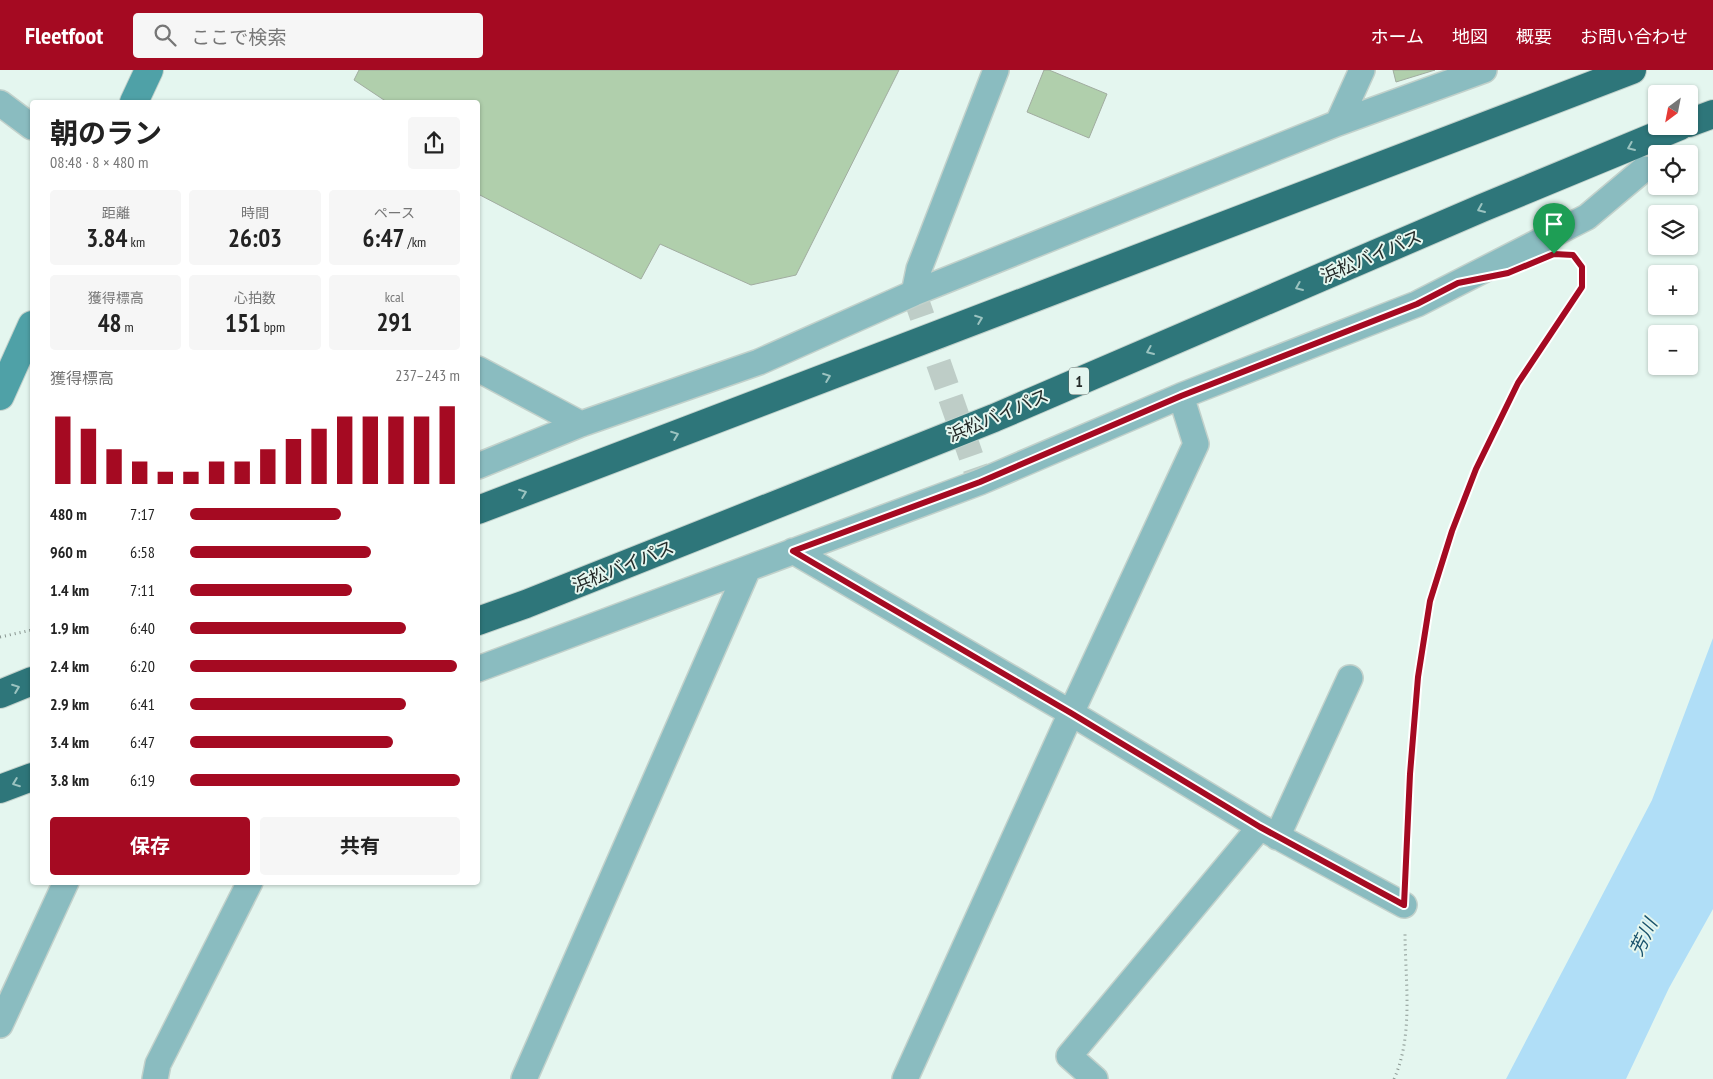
<!DOCTYPE html>
<html lang="ja">
<head>
<meta charset="utf-8">
<style>
	body { margin:0; font-family:"PT Sans Narrow","Noto Sans JP",sans-serif; background:#f6f6f6; color:#222; height:100vh; display:flex; flex-direction:column; font-size:19px; white-space:nowrap }
	* { box-sizing:border-box; margin:0 }
	p { font-size:16px; color:#767676 }
	.icon { flex:none; width:28px; height:28px; fill:none; stroke:currentColor; stroke-width:2; stroke-linecap:round; stroke-linejoin:round }
	.map { position:relative; flex:1; overflow:hidden }
	.sheet { position:absolute; left:30px; top:30px; width:450px; height:785px; display:flex; flex-direction:column; background:#fff; border-radius:5px; box-shadow:0 1px 4px #0004 }
	.sheet>* { flex:none }
	.needle { width:32px; rotate:212deg }
	.fabs { position:absolute; left:1648px; top:15px; display:grid; gap:10px }
	.fabs a { display:grid; place-items:center; width:50px; height:50px; border-radius:5px; background:#fff; box-shadow:0 1px 4px #0004; font-size:25px }
	.pin { position:absolute; display:grid; place-items:center; width:42px; height:42px; color:#fff; margin:-51px -21px; border-radius:50% 50% 50% 0; rotate:-45deg; box-shadow:0 0 5px #0007 }
	.pin .icon { rotate:45deg }
	.round { display:grid; place-items:center; flex:none; width:52px; height:52px; border-radius:5px; background:#f6f6f6 }
	.headline { display:flex; align-items:center; justify-content:space-between; height:85px; padding:0 20px }
	h1 { font-size:28px; font-weight:700; line-height:38px }
	.figures { display:grid; grid-template-columns:repeat(3,1fr); gap:8px; height:85px; padding:5px 20px }
	.figures div { display:grid; align-content:center; border-radius:5px; background:#f6f6f6; text-align:center }
	.figures b { font-size:25px; font-weight:700 }
	.figures small { font-size:14px; font-weight:400 }
	.figures p { font-size:14px }
	.chart { height:140px; padding:10px 20px }
	.chart p { display:flex; justify-content:space-between }
	.chart svg { width:100%; height:90px; margin-top:5px; stroke:#a50a22; stroke-width:6 }
	.cta { display:flex; gap:10px; margin-top:auto; padding:10px 20px }
	.cta a { flex:1; height:58px; border-radius:5px; background:#a50a22; color:#fff; font-size:20px; font-weight:700; line-height:58px; text-align:center }
	.cta a+a { background:#f6f6f6; color:#222 }
	ul { padding:0 20px; list-style:none; font-size:16px }
	li { display:grid; grid-template-columns:80px 60px 1fr; align-items:center; height:38px }
	li i { height:12px; border-radius:6px; background:#a50a22 }
	header { display:flex; align-items:center; gap:30px; box-sizing:border-box; height:70px; padding:0 25px; background:#a50a22; color:#fff }
	header strong { font-size:24px }
	nav { display:flex; gap:28px; margin-inline-start:auto; font-size:18px }
	.search { width:350px; height:45px; background:#f6f6f6; display:flex; align-items:center; gap:12px; box-sizing:border-box; padding:0 18px; border-radius:5px; color:#767676; font-size:19px }
	.map>svg:first-child { display:block }
	.water { fill:#b0def7 }
	.building { fill:#b0cfac; stroke:#a1aca0 }
	.lines { fill:none; stroke-linecap:round; stroke-linejoin:round }
	.street-tunnel { stroke:#becdc7; stroke-width:25; stroke-dasharray:25 12; stroke-linecap:butt }
	.street-casing { stroke:#c2d1cb; stroke-width:28 }
	.secondary-casing { stroke:#c2d1cb; stroke-width:30 }
	.highway-casing { stroke:#c2d1cb; stroke-width:30 }
	.path { stroke:#889590; stroke-width:3; stroke-dasharray:1 4; stroke-linecap:butt }
	.street { stroke:#8abcc0; stroke-width:25 }
	.secondary { stroke:#4fa1a7; stroke-width:28 }
	.highway { stroke:#2e767a; stroke-width:28 }
	.oneway { stroke:#9bc3c0 }
	.route-casing { stroke:#fff; stroke-width:10 }
	.route { stroke:#a50a22; stroke-width:6 }
	.labels { text-anchor:middle; dominant-baseline:central; stroke-width:4; stroke-linejoin:round; paint-order:stroke }
	.shield { fill:#e4f6ef; stroke:#5e6864; stroke-width:1 }
	.shield-label { font-size:16px; font-weight:bold; fill:#252b29 }
	.street-label { font-size:18px; fill:#252b29; stroke:#e4f6ef }
	.water-label { font-size:19px; font-style:italic; fill:#1a536c; stroke:#e4f6ef }
</style>
</head>
<body>
<header>
<strong>Fleetfoot</strong>
<div class="search"><svg class="icon" aria-label="search" viewBox="0 0 24 24"><circle cx="10" cy="10" r="6"/><path d="M15 15l6 6"/></svg>ここで検索</div>
<nav><a>ホーム</a><a>地図</a><a>概要</a><a>お問い合わせ</a></nav>
</header>
<div class="map">
<svg width="1713" height="1009" viewBox="0 0 1713 1009">
	<rect width="100%" height="100%" fill="#e4f6ef"/>
	<!-- water -->
	<path class="water" d="M1713,568V839L1669,918L1626,1009H1506L1652,730Z"/>
	<!-- building -->
	<path class="building" d="M359,0H899L796,205L751,215L660,174L641,209L478,124V32H387L354,10Z
		M1044,0H1049L1107,24L1089,68L1027,42Z
		M1393,0H1435L1396,12Z"/>
	<g class="lines">
		<!-- street-tunnel -->
		<path class="street-tunnel" d="M914,223L980,412"/>
		<!-- street casing -->
		<g class="street-casing">
			<path id="street" d="M0,33L32,57
				M1338,53L1362,0
				M914,223L919,199L996,0
				M478,299L581,354
				M478,396L581,354L759,292L914,223L1338,53L1484,0
				M793,481L1071,643L1260,757L1404,835
				M478,599L980,412L1181,326L1417,234L1587,147L1644,99
				M1277,767L1350,608
				M0,955L66,812
				M155,1009L158,994L250,812
				M524,1009L747,501
				M905,1009L1071,643L1196,374L1181,326
				M1095,1009L1069,986L1260,757"/>
		</g>
		<!-- secondary casing -->
		<g class="secondary-casing">
			<path id="secondary" d="M134,32L149,0
				M0,326L32,255"/>
		</g>
		<!-- highway casing -->
		<g class="highway-casing">
			<path id="highway" d="M1689,53L1713,44
				M478,440L1632,0
				M478,551L526,534L994,348L1482,138L1680,56
				M0,624L32,611
				M0,719L32,707"/>
		</g>
		<!-- path -->
		<path class="path" d="M0,567L32,560
			M1405,803L1418,607L1430,531L1451,461L1476,399L1518,313L1582,217V197L1573,185
			M1394,1009C1414,965 1405,909 1405,862"/>
		<!-- street -->
		<use href="#street" class="street"/>
		<!-- secondary -->
		<use href="#secondary" class="secondary"/>
		<!-- highway -->
		<use href="#highway" class="highway"/>
	</g>
	<!-- one-way arrows -->
	<defs><path id="oneway-chevron" d="M-2-3.5L2.5 0L-2 3.5" fill="none" stroke-width="1.6" stroke-linecap="round" stroke-linejoin="round" transform="scale(1.25)"/></defs>
	<g class="oneway">
		<use href="#oneway-chevron" transform="translate(1631 77) rotate(157)"/>
		<use href="#oneway-chevron" transform="translate(1481 139) rotate(157)"/>
		<use href="#oneway-chevron" transform="translate(1299 217) rotate(157)"/>
		<use href="#oneway-chevron" transform="translate(979 249) rotate(-21)"/>
		<use href="#oneway-chevron" transform="translate(1150 281) rotate(157)"/>
		<use href="#oneway-chevron" transform="translate(827 307) rotate(-21)"/>
		<use href="#oneway-chevron" transform="translate(675 365) rotate(-21)"/>
		<use href="#oneway-chevron" transform="translate(523 423) rotate(-21)"/>
		<use href="#oneway-chevron" transform="translate(16 618) rotate(-21)"/>
		<use href="#oneway-chevron" transform="translate(16 713) rotate(159)"/>
	</g>
	<g class="lines">
		<!-- route casing -->
		<g class="route-casing">
			<path id="route" d="M1554,184L1573,185L1582,197V217L1518,313L1476,399L1452,461L1430,531L1418,607L1410,704L1404,835L1260,757L1071,643L793,481L980,412L1181,326L1417,234L1458,213L1508,203Z"/>
		</g>
		<!-- route -->
		<use href="#route" class="route"/>
	</g>
	<g class="labels">
		<!-- shield labels -->
		<rect class="shield" x="1069" y="297.5" width="20" height="27" rx="4"/>
		<g class="shield-label">
			<text x="1079" y="311">1</text>
		</g>
		<!-- street labels -->
		<g class="street-label">
			<text transform="translate(1371 186) rotate(-23)">浜松バイパス</text>
			<text transform="translate(998 345) rotate(-23)">浜松バイパス</text>
			<text transform="translate(623 496) rotate(-22)">浜松バイパス</text>
		</g>
		<!-- water labels -->
		<g class="water-label">
			<text transform="translate(1643 867) rotate(-64)">芳川</text>
		</g>
	</g>
</svg>
<div class="fabs">
<a><svg class="needle" viewBox="-14 -14 28 28"><path d="M0-13l5 13h-10z" fill="#e53935"/><path d="M0 13l5-13h-10z" fill="#767676"/></svg></a>
<a><svg class="icon" aria-label="locate" viewBox="0 0 24 24"><circle cx="12" cy="12" r="6"/><path d="M12 2v4M12 18v4M2 12h4M18 12h4"/></svg></a>
<a><svg class="icon" aria-label="layers" viewBox="0 0 24 24"><path d="M12 4l9 5-9 5-9-5zM3 14l9 5 9-5"/></svg></a>
<a>+</a>
<a>−</a>
</div>
<div class="pin" style="left:1554px;top:184px;background:#1e9e55"><svg class="icon" aria-label="arrive" viewBox="0 0 24 24"><path d="M6 21V4h12l-3 4 3 4H6"/></svg></div>
<section class="sheet">
<div class="headline"><div><h1>朝のラン</h1><p>08:48 · 8 × 480 m</p></div><a class="round"><svg class="icon" aria-label="share" viewBox="0 0 24 24"><path d="M12 15V3M7 8l5-5 5 5M5 13v7h14v-7"/></svg></a></div>
<div class="figures">
<div><p>距離</p><b>3.84<small> km</small></b></div>
<div><p>時間</p><b>26:03</b></div>
<div><p>ペース</p><b>6:47<small> /km</small></b></div>
</div>
<div class="figures">
<div><p>獲得標高</p><b>48<small> m</small></b></div>
<div><p>心拍数</p><b>151<small> bpm</small></b></div>
<div><p>kcal</p><b>291</b></div>
</div>
<div class="chart"><p><span>獲得標高</span>237–243 m</p>
<svg viewBox="0 0 160 44" preserveAspectRatio="none"><path d="M5 44V11M15 44V17M25 44V27M35 44V33M45 44V38M55 44V38M65 44V33M75 44V33M85 44V27M95 44V22M105 44V17M115 44V11M125 44V11M135 44V11M145 44V11M155 44V6"/></svg>
</div>
<ul>
<li><b>480 m</b>7:17<i style="width:56%"></i></li>
<li><b>960 m</b>6:58<i style="width:67%"></i></li>
<li><b>1.4 km</b>7:11<i style="width:60%"></i></li>
<li><b>1.9 km</b>6:40<i style="width:80%"></i></li>
<li><b>2.4 km</b>6:20<i style="width:99%"></i></li>
<li><b>2.9 km</b>6:41<i style="width:80%"></i></li>
<li><b>3.4 km</b>6:47<i style="width:75%"></i></li>
<li><b>3.8 km</b>6:19<i style="width:100%"></i></li>
</ul>
<div class="cta"><a>保存</a><a>共有</a></div>
</section>
</div>
</body>
</html>
